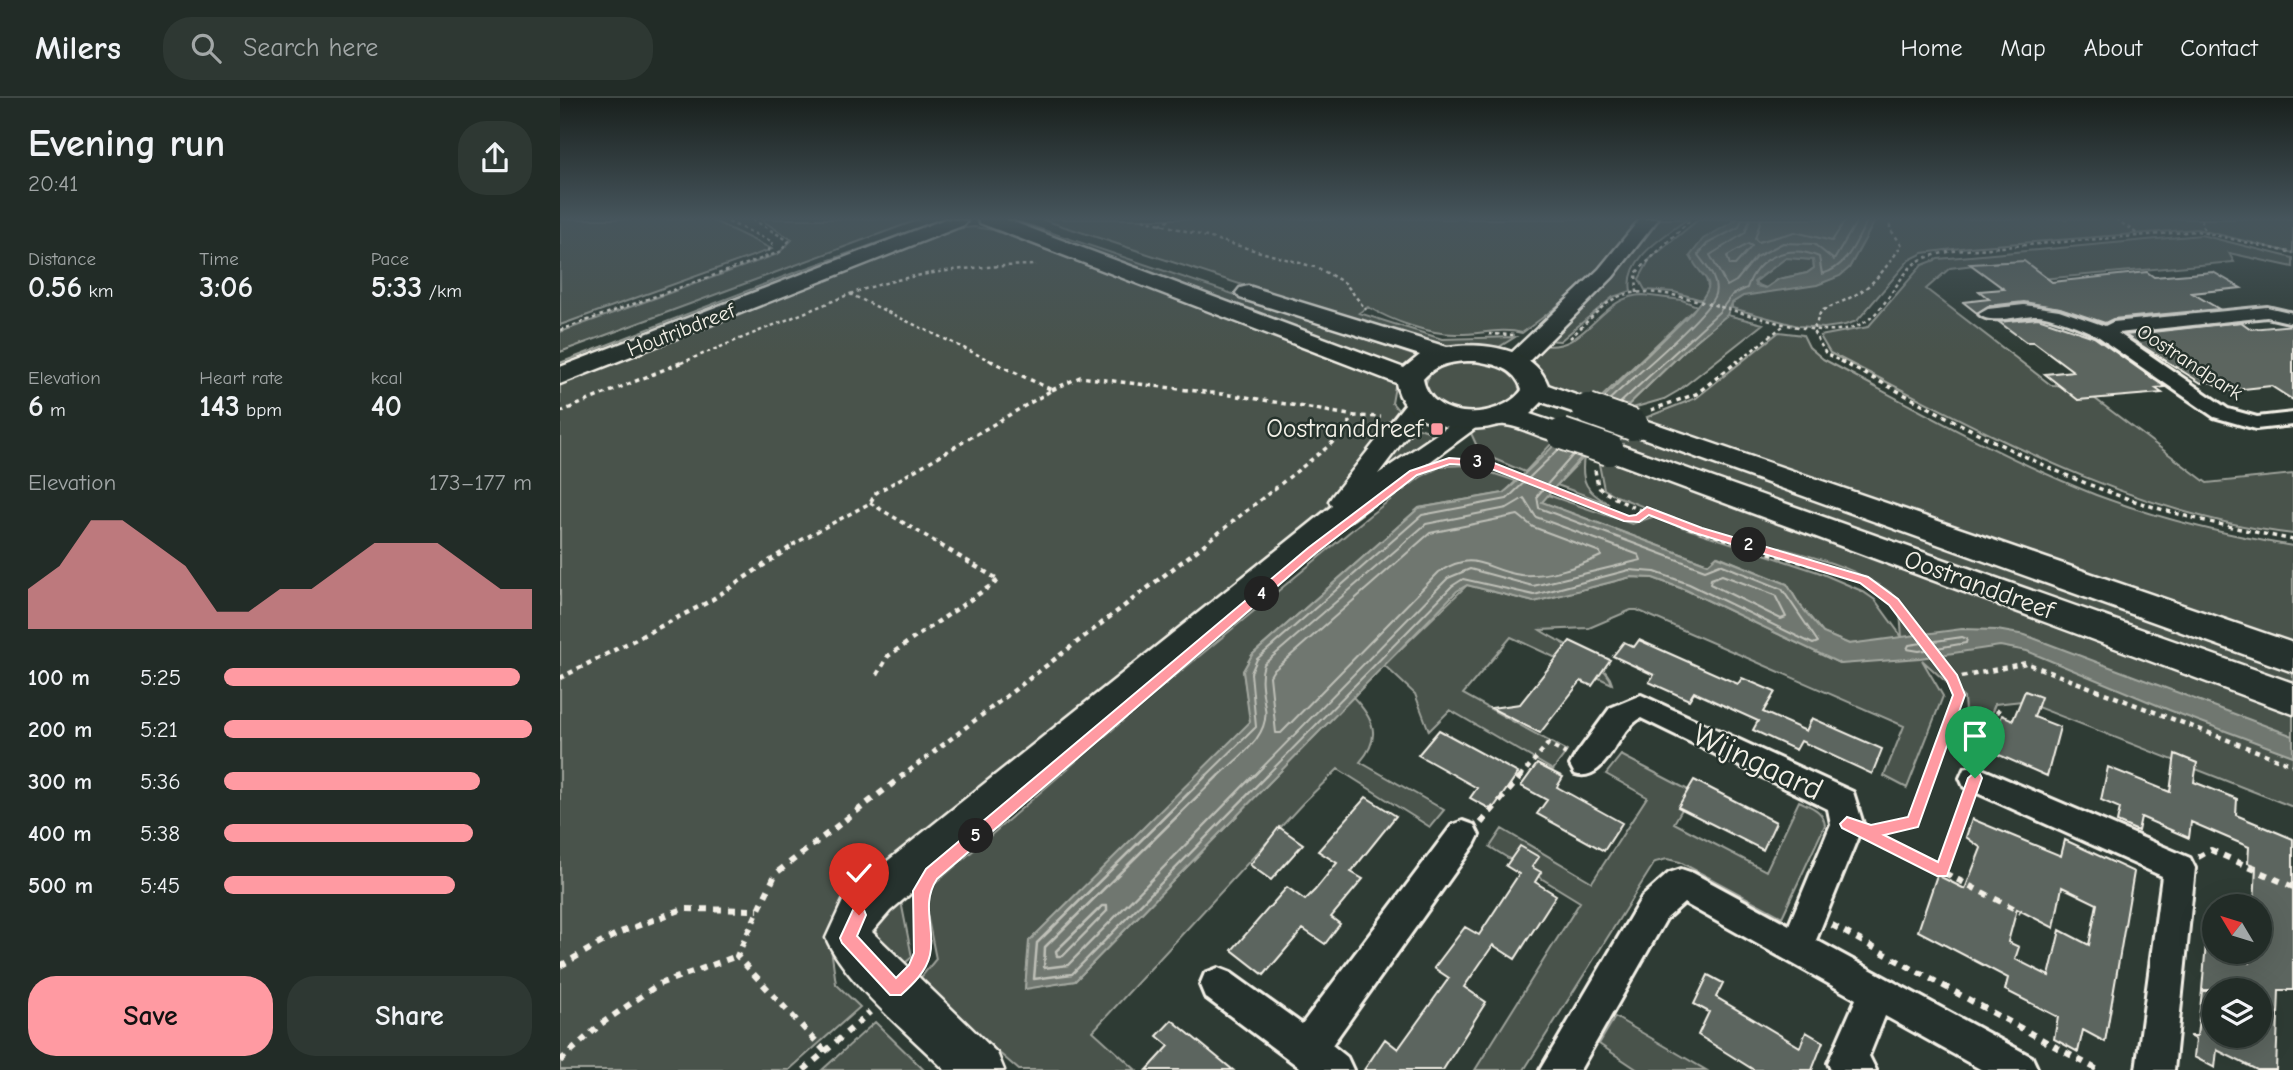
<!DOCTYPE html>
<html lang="en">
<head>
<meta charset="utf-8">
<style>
	body { margin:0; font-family:"Comic Neue",sans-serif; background:#2e3833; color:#f1f3f6; height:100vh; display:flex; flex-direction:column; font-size:26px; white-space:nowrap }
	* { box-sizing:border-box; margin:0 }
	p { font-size:23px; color:#a2a7a7 }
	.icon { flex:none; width:38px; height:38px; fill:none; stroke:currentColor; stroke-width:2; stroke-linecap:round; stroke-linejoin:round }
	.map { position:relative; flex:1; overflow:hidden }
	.panel { display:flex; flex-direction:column; background:#222c27; width:560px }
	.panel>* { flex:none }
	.needle { width:46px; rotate:308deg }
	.controls { position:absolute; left:1642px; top:796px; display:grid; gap:14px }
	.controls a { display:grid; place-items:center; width:70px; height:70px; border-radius:50%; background:#222c27; box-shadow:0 7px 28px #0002,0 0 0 2px #3f4844; font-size:35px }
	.pin { position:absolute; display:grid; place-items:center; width:60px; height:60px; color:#fff; margin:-72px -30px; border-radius:50% 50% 50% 0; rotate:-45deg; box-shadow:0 0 7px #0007 }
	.pin .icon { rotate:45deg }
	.km { position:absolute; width:35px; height:35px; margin:-18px; border-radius:50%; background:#222; color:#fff; font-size:19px; line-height:35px; text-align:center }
	.round { display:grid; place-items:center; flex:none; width:74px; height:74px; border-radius:28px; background:#2e3833 }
	.headline { display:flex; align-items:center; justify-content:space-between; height:119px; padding:0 28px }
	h1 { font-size:38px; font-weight:700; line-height:52px }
	.metrics { display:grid; grid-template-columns:repeat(3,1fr); gap:10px; height:119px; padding:7px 28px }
	.metrics div { display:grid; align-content:center }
	.metrics b { font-size:30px; font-weight:700 }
	.metrics small { font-size:19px; font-weight:400 }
	.metrics p { font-size:19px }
	.chart { height:196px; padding:14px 28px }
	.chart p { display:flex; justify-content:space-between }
	.chart svg { width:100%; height:126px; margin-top:7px; fill:#ff9aa2; opacity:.7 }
	.button { display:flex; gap:14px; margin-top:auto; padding:14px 28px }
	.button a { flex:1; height:80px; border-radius:28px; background:#ff9aa2; color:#111; font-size:28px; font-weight:700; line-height:80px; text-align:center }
	.button a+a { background:#2e3833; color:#f1f3f6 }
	ul { padding:0 28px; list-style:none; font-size:23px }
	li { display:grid; grid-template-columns:112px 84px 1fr; align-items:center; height:52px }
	li i { height:18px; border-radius:9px; background:#ff9aa2 }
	header { display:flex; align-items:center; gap:42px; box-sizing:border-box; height:98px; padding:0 35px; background:#222c27; border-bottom:2px solid #3f4844 }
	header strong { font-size:33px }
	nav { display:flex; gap:38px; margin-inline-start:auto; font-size:24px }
	.search { width:490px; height:63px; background:#2e3833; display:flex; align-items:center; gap:18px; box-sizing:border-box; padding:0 24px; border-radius:28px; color:#a2a7a7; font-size:26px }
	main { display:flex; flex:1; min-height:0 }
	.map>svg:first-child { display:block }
	.green { fill:#48524c; stroke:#9ea29a; stroke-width:2 }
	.water { fill:#6f7770; stroke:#a4a8a0; stroke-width:2; fill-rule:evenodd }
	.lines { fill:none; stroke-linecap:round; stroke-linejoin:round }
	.shore-far1 { stroke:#bfc0b8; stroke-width:2 }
	.shore { stroke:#bfc0b8; stroke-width:2.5 }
	.building { fill:#5c655e; stroke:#f4f1e8; stroke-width:2; fill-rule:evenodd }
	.minor-casing { stroke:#f4f1e8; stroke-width:6 }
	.tertiary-casing { stroke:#f4f1e8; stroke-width:5 }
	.secondary-casing { stroke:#f4f1e8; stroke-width:5 }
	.path-far3 { stroke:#f4f1e8; stroke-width:2.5; stroke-dasharray:3.5 3.5; stroke-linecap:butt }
	.path-far2 { stroke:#f4f1e8; stroke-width:3.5; stroke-dasharray:4.5 4.5; stroke-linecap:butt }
	.path-far1 { stroke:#f4f1e8; stroke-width:4.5; stroke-dasharray:5 5; stroke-linecap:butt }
	.path { stroke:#f4f1e8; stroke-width:6; stroke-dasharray:7 7; stroke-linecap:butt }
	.minor { fill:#26332d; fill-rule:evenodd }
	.tertiary { fill:#26332d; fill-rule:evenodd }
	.secondary { fill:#26332d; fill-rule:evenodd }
	.secondary-bridge-casing { stroke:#f4f1e8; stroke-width:34; stroke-linecap:butt }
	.secondary-bridge { stroke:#26332d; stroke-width:30 }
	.route { fill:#ff9aa2; stroke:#fff; stroke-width:2 }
	.poi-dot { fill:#ff9aa2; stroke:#26332d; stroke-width:2.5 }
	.labels { text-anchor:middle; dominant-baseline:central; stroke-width:5; stroke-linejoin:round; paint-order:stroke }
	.far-street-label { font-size:21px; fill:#f4f1e8; stroke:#26332d }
	.poi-label { font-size:26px; fill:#f4f1e8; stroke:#26332d; text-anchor:end }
	.street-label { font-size:26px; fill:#f4f1e8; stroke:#26332d }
	.near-street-label { font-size:32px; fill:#f4f1e8; stroke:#26332d }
</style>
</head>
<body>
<header>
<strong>Milers</strong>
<div class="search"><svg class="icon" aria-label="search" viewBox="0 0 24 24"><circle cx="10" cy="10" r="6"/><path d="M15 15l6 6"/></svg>Search here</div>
<nav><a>Home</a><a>Map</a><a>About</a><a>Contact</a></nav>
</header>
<main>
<section class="panel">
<div class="headline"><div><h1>Evening run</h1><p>20:41</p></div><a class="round"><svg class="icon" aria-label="share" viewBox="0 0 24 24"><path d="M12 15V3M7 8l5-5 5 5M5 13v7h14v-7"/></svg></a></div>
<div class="metrics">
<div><p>Distance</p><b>0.56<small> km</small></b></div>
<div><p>Time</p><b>3:06</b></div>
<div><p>Pace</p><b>5:33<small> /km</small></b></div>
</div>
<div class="metrics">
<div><p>Elevation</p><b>6<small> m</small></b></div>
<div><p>Heart rate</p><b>143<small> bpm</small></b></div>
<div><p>kcal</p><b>40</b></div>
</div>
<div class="chart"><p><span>Elevation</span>173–177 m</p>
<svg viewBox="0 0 160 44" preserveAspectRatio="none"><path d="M0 44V30L10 22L20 6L30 6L40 14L50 22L60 38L70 38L80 30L90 30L100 22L110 14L120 14L130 14L140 22L150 30L160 30V44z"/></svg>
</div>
<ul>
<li><b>100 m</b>5:25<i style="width:96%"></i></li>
<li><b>200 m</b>5:21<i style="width:100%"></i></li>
<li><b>300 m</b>5:36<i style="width:83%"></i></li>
<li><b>400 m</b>5:38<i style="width:81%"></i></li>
<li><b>500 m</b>5:45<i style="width:75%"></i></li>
</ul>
<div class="button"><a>Save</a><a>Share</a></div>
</section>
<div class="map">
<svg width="1733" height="972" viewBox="0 0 1733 972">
	<rect width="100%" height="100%" fill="#2e3b34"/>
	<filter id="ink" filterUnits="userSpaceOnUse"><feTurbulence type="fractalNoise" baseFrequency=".0143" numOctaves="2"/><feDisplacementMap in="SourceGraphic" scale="14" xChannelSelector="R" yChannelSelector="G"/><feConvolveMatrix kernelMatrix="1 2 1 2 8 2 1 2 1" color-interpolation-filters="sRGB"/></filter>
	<g filter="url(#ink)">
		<!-- green -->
		<path class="green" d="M0,121H150L212,151L0,227Z
			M200,121H360L0,254V234L218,156L232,142Z
			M451,121L859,259L844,269L440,122Z
			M481,121H1085C1047,167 1010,200 962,235C941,229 918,237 896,236C867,236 833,223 808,209L799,215L882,241L955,239L939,249L881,252Z
			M1098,121H1127C1104,139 1065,160 1071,193L1053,199L1000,243L983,242L1060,168Z
			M1139,121H1178L1145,176L1149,193L1142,202L1114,194L1085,192L1079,181L1090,161Z
			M1316,121H1733V155L1637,131L1409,149L1363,155L1349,162L1297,223L1285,227L1264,230L1238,228L1172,210V205L1183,198L1289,170Z
			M370,126L374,128L0,273V265L236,174Z
			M414,129L433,132L836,283L832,305L841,315L787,391L764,412L321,776L271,850L276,886L300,909L229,972H0V284L394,131Z
			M1641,137L1733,160V169L1669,155L1674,164L1481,181L1459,164H1438L1390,170L1366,191L1491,287L1518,288L1647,385L1733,376V436C1565,416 1419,330 1270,255L1260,238L1308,229L1362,167L1378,161Z
			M1226,159L1253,162L1254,170L1247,175L1219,181L1206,190L1194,185Z
			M1083,197L1122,202L1137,208L1032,308L988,290L984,278L969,259L978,246C1025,259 1039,197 1083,197Z
			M1167,217L1203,226L1118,293L1104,301L1062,313L1126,251Z
			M1219,234L1243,237L1249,249L1263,261C1352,308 1442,360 1536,397C1600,421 1666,437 1733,448V551L1077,323L1136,300Z
			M911,262C933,264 950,268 961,287L957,299C932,322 879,319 865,287C871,266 893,264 911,262Z
			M847,326L883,338L807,384Z
			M949,326L995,342L965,374L920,355L910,333Z
			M1066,334L1733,573V591L1058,345Z
			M1024,359C1020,384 1027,394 1049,406L997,387Z
			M1042,359L1733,614V709L1462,603L1435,606L1417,650L1395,640L1405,614L1404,600L1362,562L1383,598L1347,690L1324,678L1344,628L1077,512H1071L1029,530L980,532C999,545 1047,563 1052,586L951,539L903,596L1007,653L993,672L890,612L869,633L855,596L824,567L907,487L974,504L1071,479L1093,480L1126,492L1281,566L1342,541L1289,546L1263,535L1239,506L1227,486L1158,458L1148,466L981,404L988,397L1072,426L1092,419L1258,474L1302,493L1315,502L1342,539L1339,502C1294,460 1198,447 1139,429C1110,420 1082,408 1054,397L1044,391L1039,366Z
			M908,367L956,383L944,395L859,410L692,557L683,573L691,624L470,843L465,890L515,883L793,599C814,621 822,639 800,664L884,712L870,729L778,671L743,705L533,933L576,972H459L357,884L376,861L363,796L597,593L810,417L862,378L882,368Z
			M1061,657L1132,694L1114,725L1206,773L1239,703C1251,709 1263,712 1265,727L1222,819L1120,764L1107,761L1095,764L964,972H915L1020,804L930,749L942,731L1032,784L1087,699L1046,676Z
			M339,793L352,859L339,870C306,833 312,831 339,793Z
			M1055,919L1146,972H1078L1039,946Z
			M315,924L364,972H262Z"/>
		<!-- water -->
		<path class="water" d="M1178,121H1316L1289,170L1280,178L1257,187L1183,198L1172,205L1167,217L1126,251L1062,313L982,404L1148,466L1157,458L1227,486L1239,506L1263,535L1289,546L1402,531L1437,532L1465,537L1733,638V658L1609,612L1467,553L1440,548L1360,560L1281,566L1126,492L1093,480L1071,479L974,504L907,487L897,493L515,883L465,891L469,843L690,624L683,573L692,557L859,410L943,395L953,387L1132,214C1161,178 1146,189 1130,158L1143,141ZM1226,160L1253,162L1254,170L1247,175L1219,181L1206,190L1196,188L1194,184Z"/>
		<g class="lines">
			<!-- shore-far1 -->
			<path class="shore-far1" d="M1190,121L1185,135L1150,157L1167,188L1176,183L1196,159L1223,145L1254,146L1274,162L1298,121
				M1201,121L1195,141L1198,144L1235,134L1272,143L1286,121
				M1188,146L1192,148L1175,167H1170L1167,158Z
				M1050,301C1069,283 1150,216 1155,196C1159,181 1146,168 1138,157L1147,146L1179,129L1182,121
				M1060,305L1160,213L1172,197L1187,190C1197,159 1229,145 1259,159L1262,176C1288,169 1296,143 1308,121
				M958,417L973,429L1040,454L1041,458C1018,469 987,479 961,477C926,473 916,450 879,474L721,635H716L710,578L713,573L870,435Z
				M1162,477L1215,497L1226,519L1221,521L1150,486L1151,481Z
				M1402,539L1407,541L1406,545L1359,553L1347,551L1349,547Z
				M645,679L696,629L691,575L697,561L862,417L947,401L998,352
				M658,679C677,660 710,639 705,610C703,594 699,581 704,566L866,426L947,410L964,400L976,419L1079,457L1081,462L973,488L910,471L888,480L693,679
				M705,679L892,488L903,481L974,497L1069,472L1095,474L1129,486L1253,546L1258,544L1222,491L1160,466L1145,472L979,410L977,398L1013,357"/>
			<!-- shore -->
			<path class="shore" d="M647,677L477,845L474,881L512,876L707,677
				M659,677L485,849L484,870L508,867L694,677
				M542,808H547V813L503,858H497L496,853Z"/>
		</g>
		<!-- building -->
		<path class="building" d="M1464,163L1492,184L1587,174L1594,179L1653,174L1681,190L1632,195L1659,211L1553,221L1545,225L1500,210L1464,204L1428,208L1417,215L1403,204L1429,201L1419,193L1444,191L1410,166Z
			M1478,220L1534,239L1605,289L1595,290L1602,295L1518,302L1485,276L1513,273L1474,244H1466L1439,224Z
			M1681,224L1691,231L1733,227V302L1711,288L1665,293L1651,284L1641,285L1565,237Z
			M1079,542L1178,586L1182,580L1215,594L1203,614L1246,633L1252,620L1322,651L1312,676L1241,643L1236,652L1193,632L1198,623L1134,594L1129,602L1089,584L1094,577L1053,558L1064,544L1074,549Z
			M1010,543L1050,562L1032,588L1021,583L980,635L931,610L960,606Z
			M1465,593L1481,599L1474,619L1500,629L1487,678L1430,653L1442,617L1453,622Z
			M879,632L958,675L932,712L910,700L917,690L858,657Z
			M1615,656L1637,665L1634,684L1677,701L1676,717L1733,741V892H1719L1716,972H1697L1657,952L1655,970L1634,959L1636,941L1630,938H1637L1642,893H1654V938H1699V892H1642L1646,845L1654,848V854H1666L1690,865L1691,854H1699V808H1694L1696,768L1688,765L1689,749L1631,724L1629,740L1581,719L1578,733L1557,724L1560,710L1541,702L1548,669L1610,694Z
			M977,666L1003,679L997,689L1062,725L1044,753L977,716L987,702L961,688Z
			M1134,682L1216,724L1203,752L1118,709Z
			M806,699L836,718L791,774L803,781L771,819L780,826L765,846L743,831L704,877L672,852L727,789L745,802L755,792L777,765L758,753Z
			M1412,721L1501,758L1505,742L1574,774L1545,944L1523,932L1518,954L1494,941L1498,919L1445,892L1448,880L1358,833L1377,777L1405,791L1421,750L1406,739ZM1502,789L1537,806L1529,847L1500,832L1489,878L1455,861L1459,849L1448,844L1457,811L1494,830Z
			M719,729L743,746L711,782L690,767Z
			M960,748L979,759L972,769L981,774L975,784L996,797L955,861L933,847L904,889L926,904L883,972H804L825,941L838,951L866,912L889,880L874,870L905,829L919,837L959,776L946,768Z
			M1148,877L1163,885L1156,899L1240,949L1246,934L1263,944L1252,972H1194L1138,937L1149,914L1134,906Z
			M612,922L673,972H587L609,948L597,938Z"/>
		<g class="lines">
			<!-- minor casing -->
			<g class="minor-casing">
				<path id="minor" d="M1464,207L1499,212L1545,228L1553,224L1707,209L1733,215V225L1707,219L1558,235L1668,311L1697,319L1733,315V327L1696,331L1654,319L1548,246C1540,235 1492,218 1478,217C1462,216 1430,228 1419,216L1428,211Z
					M1081,597L1293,694L1303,726L1256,842L1472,959L1478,972H1422L1325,918L1309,958L1316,972H1271L1268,965L1296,901L1124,805L1106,821L1020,972H980L1082,799L1109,775L1121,771L1133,775L1229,827L1271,726L1268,711L1081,620C1056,633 1046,686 1015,676L1010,667L1015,658L1050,610Z
					M1415,668L1630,760L1635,770L1614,972H1576L1602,778L1404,689L1400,680L1404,671Z
					M903,723L914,727L919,737L914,747L772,947L787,959L793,972H743L645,899L640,887L645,875L658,870L671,875L742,926L892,727Z"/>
			</g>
			<!-- tertiary casing -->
			<g class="tertiary-casing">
				<path id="tertiary" d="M1080,121H1098L1053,179L963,269H947L943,264L947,259L1039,171Z
					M858,298L867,301L871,306L818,376L903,318H921L925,323L776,433L330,813L312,834L437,955L444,972H385C350,937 285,884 266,840L283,803L300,785L772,408L769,403L773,397L849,301Z"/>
			</g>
			<!-- secondary casing -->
			<g class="secondary-casing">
				<path id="secondary" d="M385,121L407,123L404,127L0,286V269Z
					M417,121H445L844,270L860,257L680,200L676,195L680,190L688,188L887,249C922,244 974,249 988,287L1038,305L1042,311L1038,317L1028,319L982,304L970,316L1012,330L1017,336L1012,342C988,348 968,329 945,327C938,326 930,330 923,330C889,333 843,325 836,285L420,125ZM915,263C935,266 955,270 962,292C939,323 871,324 863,281C877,265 894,263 915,263Z
					M1073,318L1733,545V574L1063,333L1059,327L1063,321Z
					M1049,343L1733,585V616L1038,358L1034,352L1038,346Z"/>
			</g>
			<!-- path-far3 -->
			<path class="path-far3" d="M162,121L213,144L206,158
				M583,121L758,170L785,185L806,212
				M1556,121L1579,137
				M1642,121V128L1647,134
				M600,126L611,121
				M1077,195L1076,175L1131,121
				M290,196C351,174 412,168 476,167
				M0,232L220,154L229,143L192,121
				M929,236L955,237
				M1010,240C1024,228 1038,210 1054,201C1104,172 1226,246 1290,230C1322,223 1331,188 1353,167C1363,158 1380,156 1393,153L1637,133L1733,155
				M121,265L290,196L435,265
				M1176,265L1223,228
				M1284,265L1266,256L1253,233L1261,213C1308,193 1312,189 1342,147L1330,131V121"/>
			<!-- path-far2 -->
			<path class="path-far2" d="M1280,263C1377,312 1474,371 1578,404C1629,421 1681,431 1733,442
				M492,292L520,279L686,299L795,318
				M1091,312L1136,296L1178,263
				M0,314L125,263
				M889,363L905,361L926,365L1067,421H1079L1087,413
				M1035,372L1038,389C1074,416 1143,434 1186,447
				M310,405L381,447
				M232,447L310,405L316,395L492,292L431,263
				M643,447L770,347L795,318L821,319"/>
			<!-- path-far1 -->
			<path class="path-far1" d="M1180,446L1304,482L1333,504L1392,581L1399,597L1369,679
				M317,577L328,558L439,482L378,446
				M0,580L150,503L235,446
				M1392,581L1466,565L1733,667
				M1421,663L1440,607
				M341,679L645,446
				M960,679L988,646L1006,656"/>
			<!-- path -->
			<path class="path" d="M921,725L962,677
				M1310,733L1353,724L1370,677
				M1310,737L1461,814
				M1638,759L1651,752L1733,789
				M1382,774L1408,701
				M1272,827L1538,972
				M358,866L362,856L360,799
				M0,868L58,835L123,811L198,812
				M265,953L177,858L216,775L344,677
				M0,963L41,926L99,886L177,858
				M244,972L310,914"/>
			<!-- minor -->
			<use href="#minor" class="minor"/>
			<!-- tertiary -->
			<use href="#tertiary" class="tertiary"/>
			<!-- secondary -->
			<use href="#secondary" class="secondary"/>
			<!-- secondary-bridge casing -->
			<g class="secondary-bridge-casing">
				<path id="secondary-bridge" d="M1028,311L1073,327
					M1002,336L1049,352"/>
			</g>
			<!-- secondary-bridge -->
			<use href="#secondary-bridge" class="secondary-bridge"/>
		</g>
	</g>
	<!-- sky -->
	<linearGradient id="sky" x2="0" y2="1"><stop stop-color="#19201d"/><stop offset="0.47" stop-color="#46555c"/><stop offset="1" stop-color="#46555c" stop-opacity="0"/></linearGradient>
	<rect width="1733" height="257" fill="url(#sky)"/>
	<!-- route -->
	<path class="route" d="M889,360L929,363L1069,418L1076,417L1087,409L1142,430L1308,479L1338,501L1397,577L1405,597L1358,729L1324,737L1378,764L1408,680L1415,674L1420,676L1422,680L1387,778H1377L1282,730L1280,726L1287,719L1311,727L1348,719L1393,597L1387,583L1329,507L1300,485L1135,435L1089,417L1079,424L1064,423L924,368L890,366L857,377L756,455L377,781C360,807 376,830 370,857C366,874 353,886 341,897H330L282,845L280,840L293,812H304L306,817L297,838L336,880L349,867L354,855L353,793L366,771L748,450L850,373Z"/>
	<!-- markers -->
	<rect class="poi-dot" x="870" y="324" width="14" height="14" rx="3.5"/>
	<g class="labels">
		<!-- far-street labels -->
		<g class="far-street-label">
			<text transform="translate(121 232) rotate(-21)">Houtribdreef</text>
			<text transform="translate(1630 264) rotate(33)">Oostrandpark</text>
		</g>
		<!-- poi labels -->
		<g class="poi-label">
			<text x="863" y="331">Oostranddreef</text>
		</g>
		<!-- street labels -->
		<g class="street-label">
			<text transform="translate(1419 487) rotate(20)">Oostranddreef</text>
		</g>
		<!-- near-street labels -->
		<g class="near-street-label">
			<text transform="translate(1198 664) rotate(25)">Wijngaard</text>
		</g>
	</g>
</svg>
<div class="controls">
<a><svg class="needle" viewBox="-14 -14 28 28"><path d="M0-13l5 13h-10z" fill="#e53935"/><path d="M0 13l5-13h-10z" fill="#a2a7a7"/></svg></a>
<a><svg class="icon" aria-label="layers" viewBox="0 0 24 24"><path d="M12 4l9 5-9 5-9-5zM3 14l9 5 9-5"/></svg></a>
</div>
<div class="pin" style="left:1415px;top:680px;background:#1e9e55"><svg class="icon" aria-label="arrive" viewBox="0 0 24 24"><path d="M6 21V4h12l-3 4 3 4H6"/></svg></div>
<div class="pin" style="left:299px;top:817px;background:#d93025"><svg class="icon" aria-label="check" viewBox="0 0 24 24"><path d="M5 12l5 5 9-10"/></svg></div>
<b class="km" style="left:1189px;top:447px">2</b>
<b class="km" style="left:918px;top:364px">3</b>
<b class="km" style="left:702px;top:496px">4</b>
<b class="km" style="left:416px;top:738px">5</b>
</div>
</main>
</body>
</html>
